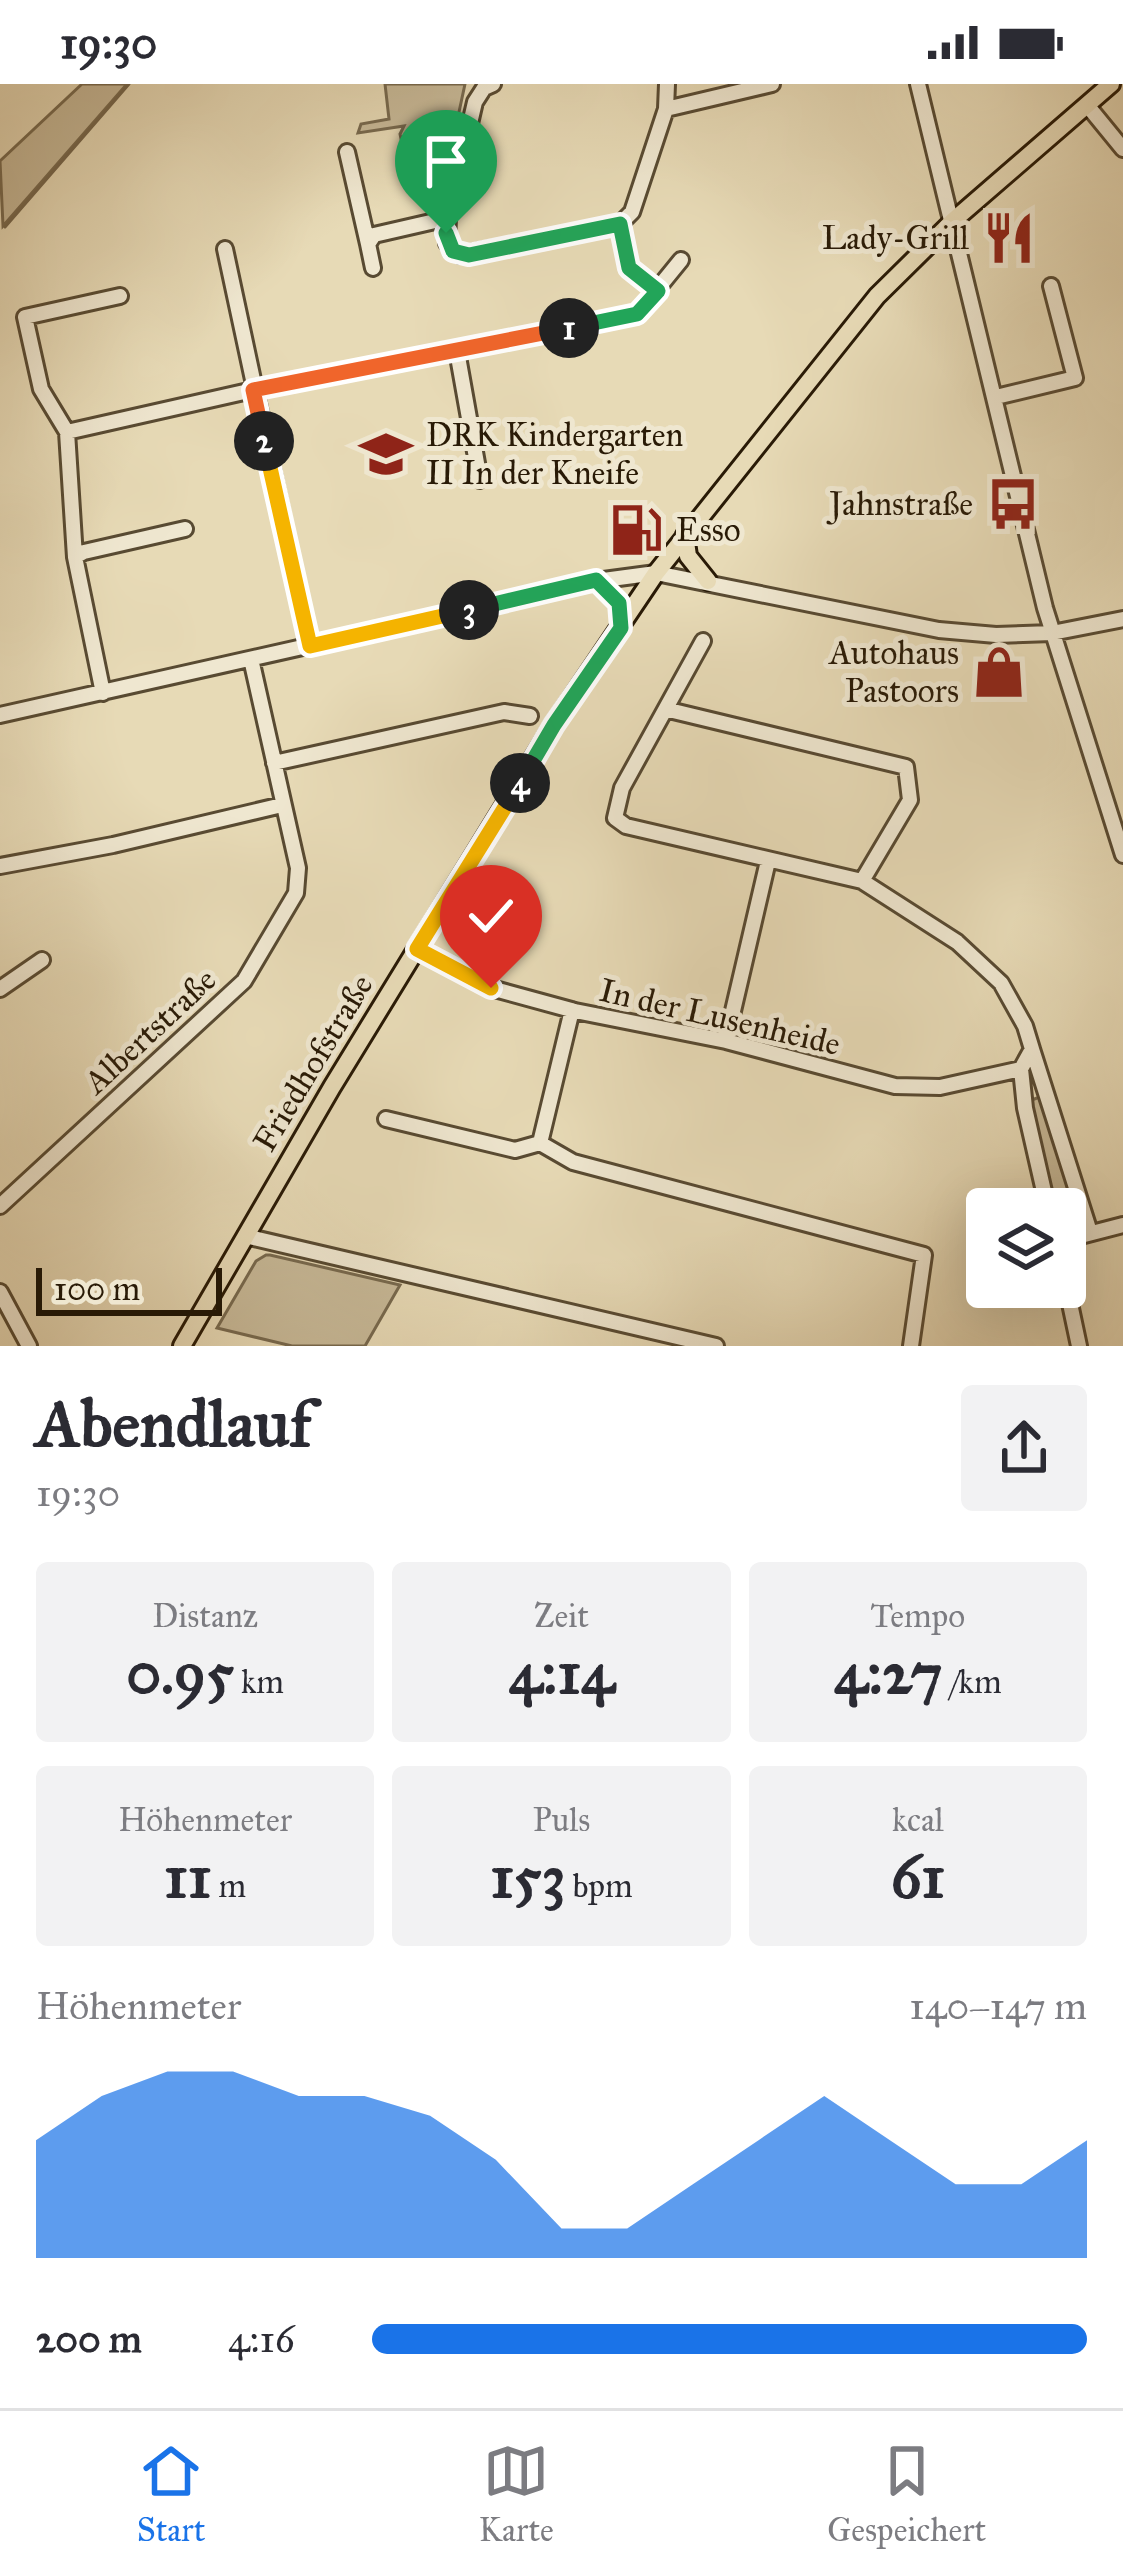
<!DOCTYPE html>
<html lang="de">
<head>
<meta charset="utf-8">
<style>
	body { margin:0; font-family:"IM FELL Great Primer",serif; background:#f2f2f3; color:#2b2b33; height:100vh; display:flex; flex-direction:column; font-size:45px; white-space:nowrap }
	* { box-sizing:border-box; margin:0 }
	p { font-size:39px; color:#7c7c81 }
	.icon { flex:none; width:66px; height:66px; fill:none; stroke:currentColor; stroke-width:2; stroke-linecap:round; stroke-linejoin:round }
	.map { position:relative; height:1262px; overflow:hidden }
	.sheet { display:flex; flex-direction:column; background:#fff; flex:1 }
	.sheet>* { flex:none }
	.buttons { position:absolute; left:966px; top:1104px; display:grid; gap:24px }
	.buttons a { display:grid; place-items:center; width:120px; height:120px; border-radius:12px; background:#fff; box-shadow:0 12px 48px #0002; font-size:60px }
	.scale { position:absolute; left:36px; bottom:30px; width:186px; box-sizing:border-box; padding-left:12px; border:6px solid #291a06; border-top:0; font-size:33px; line-height:42px; white-space:nowrap; color:#291a06; -webkit-text-stroke:9px #efe7d0; paint-order:stroke }
	.pin { position:absolute; display:grid; place-items:center; width:102px; height:102px; color:#fff; margin:-123px -51px; border-radius:50% 50% 50% 0; rotate:-45deg; box-shadow:0 0 12px #0007 }
	.pin .icon { rotate:45deg }
	.km { position:absolute; width:60px; height:60px; margin:-30px; border-radius:50%; background:#222; color:#fff; font-size:33px; line-height:60px; text-align:center }
	.round { display:grid; place-items:center; flex:none; width:126px; height:126px; border-radius:12px; background:#f2f2f3 }
	.summary { display:flex; align-items:center; justify-content:space-between; height:204px; padding:0 36px }
	h1 { font-size:66px; font-weight:700; line-height:90px }
	.metrics { display:grid; grid-template-columns:repeat(3,1fr); gap:18px; height:204px; padding:12px 36px }
	.metrics div { display:grid; align-content:center; border-radius:12px; background:#f2f2f3; text-align:center }
	.metrics b { font-size:60px; font-weight:700 }
	.metrics small { font-size:33px; font-weight:400 }
	.metrics p { font-size:33px }
	.chart { height:336px; padding:24px 36px }
	.chart p { display:flex; justify-content:space-between }
	.chart svg { width:100%; height:216px; margin-top:12px; fill:#1a73e8; opacity:.7 }
	ul { padding:0 36px; list-style:none; font-size:39px }
	li { display:grid; grid-template-columns:192px 144px 1fr; align-items:center; height:90px }
	li i { height:30px; border-radius:15px; background:#1a73e8 }
	.status { display:flex; justify-content:space-between; align-items:center; height:84px; padding:0 60px; background:#fff; direction:ltr }
	.status svg { height:33px; fill:currentColor }
	.tabs { display:flex; justify-content:space-around; align-items:center; height:168px; border-top:3px solid #e1e1e2; background:#fff; font-size:33px; color:#7c7c81 }
	.tabs a { display:grid; justify-items:center; gap:6px }
	.tabs .on { color:#1a73e8 }
	.map>svg:first-child { display:block }
	.green { fill:#c7b998; stroke:#786a4f; stroke-width:3 }
	.lines { fill:none; stroke-linecap:round; stroke-linejoin:round }
	.stream { stroke:#74664c; stroke-width:3 }
	.minor-casing { stroke:#584a32; stroke-width:20 }
	.major-casing { stroke:#291a06; stroke-width:22 }
	.minor { stroke:#efe7d0; stroke-width:14 }
	.major { stroke:#e7dab6; stroke-width:16 }
	.split-1-casing { stroke:#fff; stroke-width:24 }
	.split-2-casing { stroke:#fff; stroke-width:24 }
	.split-3-casing { stroke:#fff; stroke-width:24 }
	.split-4-casing { stroke:#fff; stroke-width:24 }
	.split-5-casing { stroke:#fff; stroke-width:24 }
	.split-1 { stroke:#22a559; stroke-width:15 }
	.split-2 { stroke:#f0652b; stroke-width:15 }
	.split-3 { stroke:#f5b400; stroke-width:15 }
	.split-4 { stroke:#22a559; stroke-width:15 }
	.split-5 { stroke:#f5b400; stroke-width:15 }
	.labels { text-anchor:middle; dominant-baseline:central; stroke-width:10; stroke-linejoin:round; paint-order:stroke }
	.poi-label { font-size:33px; fill:#291a06; stroke:#efe7d0; text-anchor:end }
	.street-label { font-size:33px; fill:#291a06; stroke:#efe7d0 }
</style>
</head>
<body>
<div class="status"><b>19:30</b><svg viewBox="0 0 49 12"><path d="M0 12V9h3v3zM5 12V6h3v6zM10 12V3h3v9zM15 12V0h3v12zM26 1h20v11H26zM47 4h2v5h-2z"/></svg></div>
<div class="map">
<svg width="1123" height="1262" viewBox="0 0 1123 1262">
	<rect width="100%" height="100%" fill="#e7dab6"/>
	<filter id="stains"><feTurbulence type="fractalNoise" baseFrequency=".00167" numOctaves="4"/><feColorMatrix values="0 0 0 0 .2 0 0 0 0 .09 0 0 0 0 .02 0 0 0 .5 -.17"/></filter>
	<radialGradient id="worn" r=".72"><stop offset=".6" stop-color="#630" stop-opacity="0"/><stop offset="1" stop-color="#630" stop-opacity=".3"/></radialGradient>
	<!-- green -->
	<path class="green" d="M82,0H127L3,142L0,77Z
		M385,0H465L450,70L406,79L400,50L404,42L358,49L361,40L389,35Z
		M1045,1011L1081,1142L1065,1146V1125H1054L1029,1017Z
		M266,1171H270L400,1201L365,1262H292L217,1244L256,1177Z"/>
	<g class="lines">
		<!-- stream -->
		<path class="stream" d="M5,143L129,0"/>
		<!-- minor casing -->
		<g class="minor-casing">
			<path id="minor" d="M918,0L1045,524L1123,771
				M1087,21L1123,65
				M666,25L667,0
				M347,68L368,160
				M448,134L475,18L484,4L493,0
				M620,140L629,184L658,207
				M225,165L310,562
				M373,184L368,160L374,151L448,134L447,159L460,171L620,140L632,128L666,25L772,0
				M457,267L480,396
				M996,313L1075,294L1051,202
				M67,348L41,305L25,233L120,212
				M75,473L84,468L185,445
				M703,557L622,704L615,734L626,742L862,797L957,858L1001,899L1025,942L1032,965L1021,985L1025,1024L1048,1125
				M103,609L75,473L67,348L253,306L637,230L681,176
				M669,626L906,683L910,716L862,797
				M0,631L596,497L656,489L939,546L996,551L1052,549L1123,535
				M274,679L504,628L530,632
				M0,782L113,761L282,721
				M417,865L491,904L575,927L726,957L895,1002L940,1003L1021,985
				M0,905L42,876
				M726,957L768,777
				M1032,965L1090,1148
				M386,1035L515,1066L540,1059L572,926
				M540,1059L573,1078L924,1171L911,1262
				M0,1122L244,897L296,809L298,784L251,575
				M245,1152L716,1262
				M1065,1156L1123,1141
				M1065,1196L1079,1262
				M0,1208L29,1262"/>
		</g>
		<!-- major casing -->
		<g class="major-casing">
			<path id="major" d="M685,451L688,472L708,497
				M596,497L619,519L621,544
				M182,1262L332,1003L553,642L656,489L877,212L954,136L1111,0"/>
		</g>
		<!-- minor -->
		<use href="#minor" class="minor"/>
		<!-- major -->
		<use href="#major" class="major"/>
	</g>
	<g class="lines">
		<!-- split-1 casing -->
		<g class="split-1-casing">
			<path id="split-1" d="M446,149L453,167L469,171L620,140L629,184L658,207L637,230L569,244"/>
		</g>
		<!-- split-2 casing -->
		<g class="split-2-casing">
			<path id="split-2" d="M264,357L253,306L569,244"/>
		</g>
		<!-- split-3 casing -->
		<g class="split-3-casing">
			<path id="split-3" d="M264,357L310,562L469,526"/>
		</g>
		<!-- split-4 casing -->
		<g class="split-4-casing">
			<path id="split-4" d="M469,526L596,496L619,519L621,544L554,641L520,699"/>
		</g>
		<!-- split-5 casing -->
		<g class="split-5-casing">
			<path id="split-5" d="M491,904L417,865L520,699"/>
		</g>
		<!-- split-1 -->
		<use href="#split-1" class="split-1"/>
		<!-- split-2 -->
		<use href="#split-2" class="split-2"/>
		<!-- split-3 -->
		<use href="#split-3" class="split-3"/>
		<!-- split-4 -->
		<use href="#split-4" class="split-4"/>
		<!-- split-5 -->
		<use href="#split-5" class="split-5"/>
	</g>
	<!-- icons -->
	<defs>
		<g id="restaurant-bare" transform="scale(4.14)"><path d="M-5-6h1v4h1v-4h1v4h1v-4h1v5L-1.5 .5V6h-2V.5L-5-1ZM5-6V6H3V1.5H1.5Q1.5-4 5-6Z" fill="#8f2418" stroke="#efe7d0" stroke-width="2.5" paint-order="stroke"/></g>
		<g id="school-bare" transform="scale(4.14)"><path d="M0-5L7-2L0 1L-7-2ZM-4 1L0 2.5L4 1V4Q0 6-4 4Z" fill="#8f2418" stroke="#efe7d0" stroke-width="2.5" paint-order="stroke"/></g>
		<g id="bus-bare" transform="scale(4.14)"><path d="M-5-6H5V4H4V6H2V4H-2V6H-4V4H-5ZM-3.5-4V0h7V-4ZM-3.5 1.2v1.5H-2V1.2ZM2 1.2v1.5H3.5V1.2Z" fill="#8f2418" stroke="#efe7d0" stroke-width="2.5" paint-order="stroke"/></g>
		<g id="fuel-bare" transform="scale(4.14)"><path d="M-5.5-6h7V0h2V4h1.3V-2.5L3-4.5l.8-.8L6-3V5H2.5V1h-1V6h-7ZM-4.2-4.7v3.2H.2V-4.7Z" fill="#8f2418" stroke="#efe7d0" stroke-width="2.5" paint-order="stroke"/></g>
		<g id="shop-bare" transform="scale(4.14)"><path d="M-5-2.5h2.3a2.7 3.5 0 0 1 5.4 0H5L5.5 6h-11ZM-1.5-2.5h3a1.5 2.3 0 0 0-3 0Z" fill="#8f2418" stroke="#efe7d0" stroke-width="2.5" paint-order="stroke"/></g>
	</defs>
	<g fill-rule="evenodd">
		<use href="#restaurant-bare" x="1009" y="154"/>
		<use href="#school-bare" x="386" y="370"/>
		<use href="#bus-bare" x="1013" y="420"/>
		<use href="#fuel-bare" x="636" y="446"/>
		<use href="#shop-bare" x="999" y="588"/>
	</g>
	<g class="labels">
		<!-- poi labels -->
		<g class="poi-label">
			<text x="969" y="154">Lady-Grill</text>
			<text x="426" y="351" text-anchor="start">DRK Kindergarten<tspan x="426" dy="38">II In der Kneife</tspan></text>
			<text x="973" y="420">Jahnstraße</text>
			<text x="676" y="446" text-anchor="start">Esso</text>
			<text x="959" y="569">Autohaus<tspan x="959" dy="38">Pastoors</tspan></text>
		</g>
		<!-- street labels -->
		<g class="street-label">
			<text transform="translate(720 933) rotate(13)">In der Lusenheide</text>
			<text transform="translate(150 947) rotate(-43)">Albertstraße</text>
			<text transform="translate(313 979) rotate(-59)">Friedhofstraße</text>
		</g>
	</g>
	<rect width="100%" height="100%" filter="url(#stains)"/>
	<rect width="100%" height="100%" fill="url(#worn)"/>
</svg>
<div class="buttons">
<a><svg class="icon" aria-label="layers" viewBox="0 0 24 24"><path d="M12 4l9 5-9 5-9-5zM3 14l9 5 9-5"/></svg></a>
</div>
<div class="scale">100 m</div>
<div class="pin" style="left:446px;top:149px;background:#1e9e55"><svg class="icon" aria-label="arrive" viewBox="0 0 24 24"><path d="M6 21V4h12l-3 4 3 4H6"/></svg></div>
<div class="pin" style="left:491px;top:904px;background:#d93025"><svg class="icon" aria-label="check" viewBox="0 0 24 24"><path d="M5 12l5 5 9-10"/></svg></div>
<b class="km" style="left:569px;top:244px">1</b>
<b class="km" style="left:264px;top:357px">2</b>
<b class="km" style="left:469px;top:526px">3</b>
<b class="km" style="left:520px;top:699px">4</b>
</div>
<section class="sheet">
<div class="summary"><div><h1>Abendlauf</h1><p>19:30</p></div><a class="round"><svg class="icon" aria-label="share" viewBox="0 0 24 24"><path d="M12 15V3M7 8l5-5 5 5M5 13v7h14v-7"/></svg></a></div>
<div class="metrics">
<div><p>Distanz</p><b>0.95<small> km</small></b></div>
<div><p>Zeit</p><b>4:14</b></div>
<div><p>Tempo</p><b>4:27<small> /km</small></b></div>
</div>
<div class="metrics">
<div><p>Höhenmeter</p><b>11<small> m</small></b></div>
<div><p>Puls</p><b>153<small> bpm</small></b></div>
<div><p>kcal</p><b>61</b></div>
</div>
<div class="chart"><p><span>Höhenmeter</span>140–147 m</p>
<svg viewBox="0 0 160 44" preserveAspectRatio="none"><path d="M0 44V20L10 11L20 6L30 6L40 11L50 11L60 15L70 24L80 38L90 38L100 29L110 20L120 11L130 20L140 29L150 29L160 20V44z"/></svg>
</div>
<ul>
<li><b>200 m</b>4:16<i style="width:100%"></i></li>
</ul>
</section>
<nav class="tabs">
<a class="on"><svg class="icon" aria-label="home" viewBox="0 0 24 24"><path d="M3 11l9-7 9 7M6 9v11h12V9"/></svg>Start</a>
<a><svg class="icon" aria-label="map" viewBox="0 0 24 24"><path d="M3 6l6-2 6 2 6-2v14l-6 2-6-2-6 2zM9 4v14M15 6v14"/></svg>Karte</a>
<a><svg class="icon" aria-label="saved" viewBox="0 0 24 24"><path d="M7 4h10v16l-5-4-5 4z"/></svg>Gespeichert</a>
</nav>
</body>
</html>
